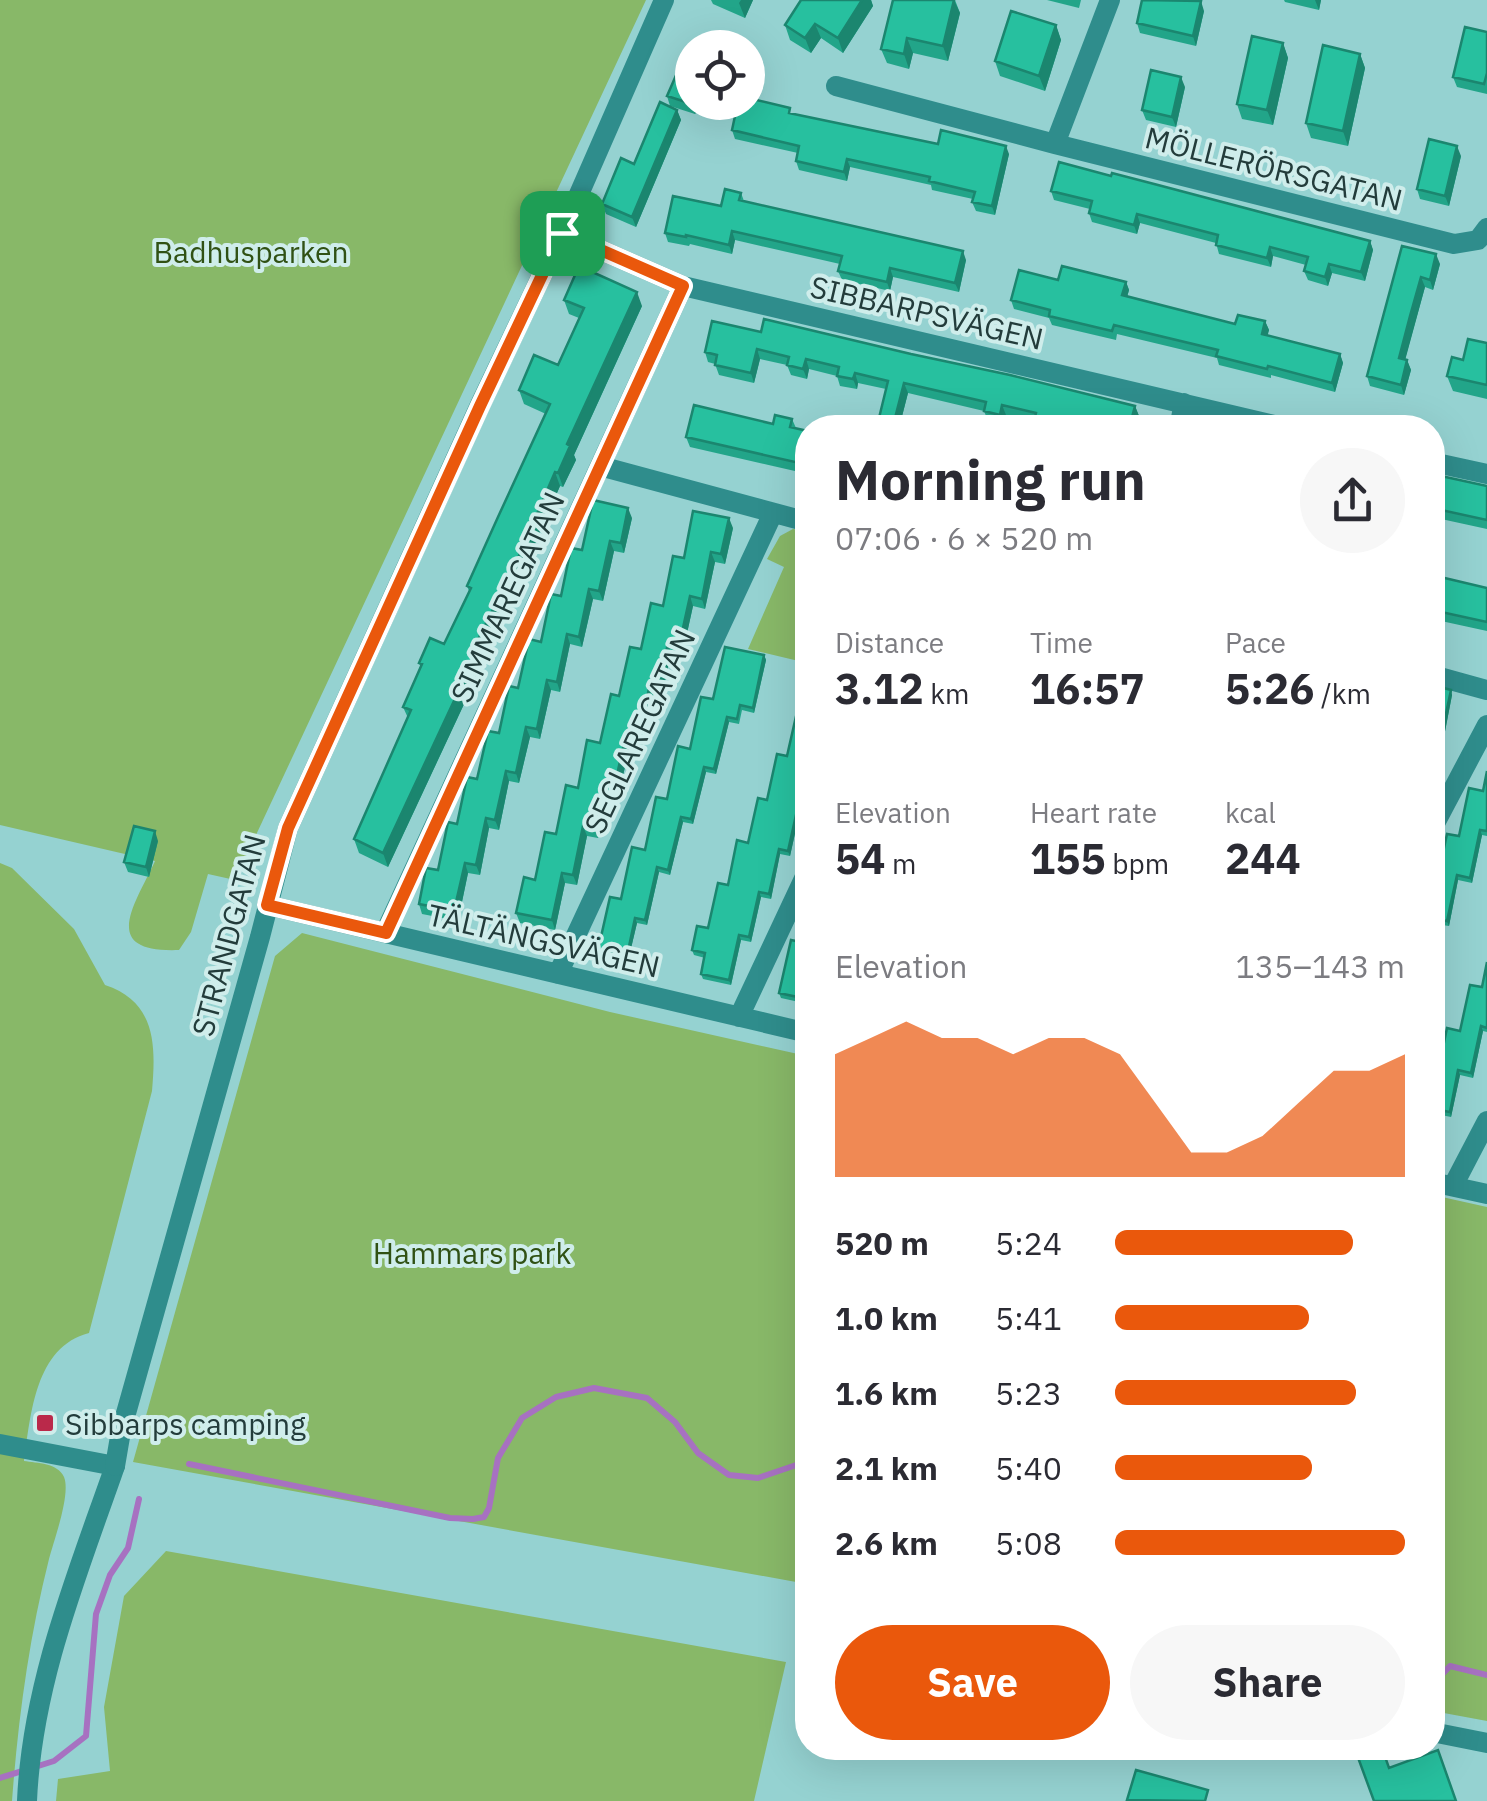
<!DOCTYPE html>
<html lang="en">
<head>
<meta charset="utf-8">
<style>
	body { margin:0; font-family:"IBM Plex Sans",sans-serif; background:#f7f7f7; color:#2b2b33; height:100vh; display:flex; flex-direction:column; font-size:38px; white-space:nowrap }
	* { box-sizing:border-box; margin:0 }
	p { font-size:32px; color:#7c7c81 }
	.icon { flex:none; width:55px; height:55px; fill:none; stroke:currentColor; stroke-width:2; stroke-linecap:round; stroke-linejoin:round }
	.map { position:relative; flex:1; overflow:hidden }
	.side { position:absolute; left:795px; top:415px; width:650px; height:1345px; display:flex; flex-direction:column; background:#fff; border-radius:40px; box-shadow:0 10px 40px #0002 }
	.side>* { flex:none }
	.fabs { position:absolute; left:675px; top:30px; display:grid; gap:20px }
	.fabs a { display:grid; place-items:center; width:90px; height:90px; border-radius:50%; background:#fff; box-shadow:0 10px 40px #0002; font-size:50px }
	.pin { position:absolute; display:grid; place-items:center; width:85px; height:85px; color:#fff; margin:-42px; border-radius:20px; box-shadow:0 5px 15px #0006 }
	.round { display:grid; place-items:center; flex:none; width:105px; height:105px; border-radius:52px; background:#f7f7f7 }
	.summary { display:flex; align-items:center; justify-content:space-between; height:170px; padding:0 40px }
	h1 { font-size:55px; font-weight:700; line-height:75px }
	.figures { display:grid; grid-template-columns:repeat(3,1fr); gap:15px; height:170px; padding:10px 40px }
	.figures div { display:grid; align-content:center }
	.figures b { font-size:42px; font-weight:700 }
	.figures small { font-size:28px; font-weight:400 }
	.figures p { font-size:28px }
	.chart { height:280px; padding:20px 40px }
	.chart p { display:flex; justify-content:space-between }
	.chart svg { width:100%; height:180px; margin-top:10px; fill:#ea580c; opacity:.7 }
	.action { display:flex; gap:20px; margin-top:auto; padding:20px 40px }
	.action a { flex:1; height:115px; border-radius:60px; background:#ea580c; color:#fff; font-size:40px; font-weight:700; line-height:115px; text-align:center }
	.action a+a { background:#f7f7f7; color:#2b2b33 }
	ul { padding:0 40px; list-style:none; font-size:32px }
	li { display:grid; grid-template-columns:160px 120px 1fr; align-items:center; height:75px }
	li i { height:25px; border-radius:12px; background:#ea580c }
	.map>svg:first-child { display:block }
	.green { fill:#88b868 }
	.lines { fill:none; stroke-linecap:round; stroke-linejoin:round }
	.stream { stroke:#a771c1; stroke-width:6 }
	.minor { stroke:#2f8d8c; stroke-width:20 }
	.tertiary { stroke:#2f8d8c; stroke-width:20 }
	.wall { fill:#22a589 }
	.shaded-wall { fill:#1b866f }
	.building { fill:#27c09f; stroke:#1b866f; stroke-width:2.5 }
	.route-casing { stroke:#fff; stroke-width:20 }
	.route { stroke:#ea580c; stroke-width:12 }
	.poi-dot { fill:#ba294a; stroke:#cfedeb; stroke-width:4 }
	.labels { text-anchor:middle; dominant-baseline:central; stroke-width:8; stroke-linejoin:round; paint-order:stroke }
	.street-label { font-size:30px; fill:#233c3b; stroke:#cfedeb }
	.park-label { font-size:30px; fill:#305114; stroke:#cfedeb }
	.poi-label { font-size:30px; fill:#233c3b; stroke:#cfedeb; text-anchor:start }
</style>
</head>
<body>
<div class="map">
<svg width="1487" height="1801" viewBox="0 0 1487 1801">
	<rect width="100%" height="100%" fill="#95d2d1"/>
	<!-- green -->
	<path class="green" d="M0,0H646L235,880L208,874L191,932L179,950C98,953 135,905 155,861L0,825Z
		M793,529L807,531V663L748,649L784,567L767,559L780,536Z
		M0,863L12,868L74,929L105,985C156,1002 156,1045 152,1091L89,1333C35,1347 31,1414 24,1461C37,1463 58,1463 64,1477C71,1494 54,1540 49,1559C29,1638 18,1720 12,1801H0Z
		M302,933L610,1012L807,1056V1584L133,1462L275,956Z
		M1433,1195L1487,1207V1721L1433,1711Z
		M166,1551L786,1662L754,1801H56L58,1779L110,1771L104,1707L124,1596Z"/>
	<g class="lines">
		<!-- stream -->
		<path class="stream" d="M189,1464L450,1518L473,1519L484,1517L489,1508L498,1458L522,1418L556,1397L594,1388L647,1398L675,1422L698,1453L729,1475L758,1478L808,1461
			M1432,1685L1450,1666L1487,1675
			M0,1778L54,1761L86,1736L96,1614L110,1575L128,1548L139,1499"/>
		<!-- minor -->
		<path class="minor" d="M836,86L1055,144L1454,244L1478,240L1487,228
			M1055,144L1110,0
			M562,233L683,286L1287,428
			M1179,428L1184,403
			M1432,462L1487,474
			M600,466L808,522
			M1432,675L1487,690
			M1432,829L1487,725
			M267,905L808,1033
			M385,933L683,286
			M558,974L773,513
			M739,1017L808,870
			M1432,1182L1487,1194
			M1453,1186L1487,1121
			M0,1444L115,1466C77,1575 32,1684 27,1801
			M1432,1732L1487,1743"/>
		<!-- tertiary -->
		<path class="tertiary" d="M115,1466L121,1431L260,937L288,828L480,405L562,233L664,0"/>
	</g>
	<!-- wall -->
	<path class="wall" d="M711,0H753L745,18L713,4Z
		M801,0H871L873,6L843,53L821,38L811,53L790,40L785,25Z
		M893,0H955L960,13L948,61L913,53L909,69L887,63L881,49Z
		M1047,0H1081L1079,8Z
		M1284,0H1321L1319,10L1285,2Z
		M1204,11L1196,46L1140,33L1137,23Z
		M1056,25L1061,40L1045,91L1000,76L995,61Z
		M1487,32V94L1457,87L1453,77Z
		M1283,43L1288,58L1273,125L1242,119L1237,104Z
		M1360,54L1365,68L1348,146L1311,138L1306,123Z
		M1185,87L1176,127L1146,120L1142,110Z
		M667,96L692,102H705L702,109H698L695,114L670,106Z
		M677,110L681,120L636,227L606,214L602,204Z
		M792,114L938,144L1009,154L995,215L976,211L972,202L973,199L932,190L931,185L850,167L847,181L799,170L796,161L798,153L735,139L732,130Z
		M1461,156L1449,206L1420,199L1417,189Z
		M1111,176L1370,241L1373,250L1365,281L1332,273L1328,286L1308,280L1304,271L1306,265L1273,256L1271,267L1219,254L1216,243L1140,223L1137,234L1092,222L1089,213L1090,209L1054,200L1051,191Z
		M741,193L744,201L966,260L959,292L893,277L890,291L842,280L838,271L840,264L735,240L732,254L690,244L689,246L668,242L665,233L721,206Z
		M1402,246L1440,264L1433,290L1425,287L1405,359L1407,360L1411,370L1404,395L1370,386L1367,376Z
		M1058,280L1126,282L1129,290L1127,297L1235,324L1265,321L1269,330L1267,335L1340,354L1343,363L1335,392L1271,375V378L1219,365L1217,358L1117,334L1116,340L1052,325L1049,318L1014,309L1011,300Z
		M564,300L642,306L574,455L576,460L563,487L560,486L523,572L477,666L479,672L388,867L359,853L354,839L408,718L403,707L421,668L419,663L444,644L469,591L467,586L546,414L524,404L519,390L558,365L579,318L569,314Z
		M761,332L911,354L1135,406L1139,416L1137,422L1148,425L1149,428H1036L1034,422L1006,415L1004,425L988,421L984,411L908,393L899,428H883L879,418L886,389L858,383L857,389L840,386L837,376L809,369L807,379L791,375L787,365L760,359L754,383L719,375L715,364L708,362L705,352Z
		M1487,343V399L1453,391L1447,376L1463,360Z
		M792,419L796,428L808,431V474L690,447L686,437L773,424Z
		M1432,474L1487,486V529L1432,517Z
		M632,518L624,553L614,551L603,601L593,599L582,647L570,644L560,692L551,690L540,739L530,737L519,783L509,781L499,830L489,828L480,875L468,873L458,921L422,914L419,904L438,870L518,688L582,550Z
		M733,528L725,564L715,562L705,609L693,606L682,656L671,653L661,700L653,698L642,747L630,744L619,794L608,791L598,838L587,836L577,885L565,883L555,930L520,923L516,913L535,880L578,788L600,743L619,696L663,606L684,558Z
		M1432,575L1487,588V631L1432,619Z
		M764,655L766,660L754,713L742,710L739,724L729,722L716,774L706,772L693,824L683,822L670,875L659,872L647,925L637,923L628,961L600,955L598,950L621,899L713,699Z
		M1432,685L1452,695L1442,747L1432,745Z
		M808,691V813L800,811L790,856L780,854L771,899L761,897L751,942L741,940L731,985L703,979L701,974L705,958L694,955L692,950L708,928L787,756L803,713Z
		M1487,771V836L1482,835L1472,883L1458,880L1449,926L1435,924L1432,937V879L1437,880L1483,791Z
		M158,841L149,877L128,872L124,862Z
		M808,915V1004L781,998L779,993L801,942Z
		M1487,962V1032L1483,1031L1473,1078L1460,1075L1451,1117L1441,1115L1434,1149L1432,1148V1070L1438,1071L1460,1031L1482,987Z"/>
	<!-- shaded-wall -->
	<path class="shaded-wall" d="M741,0H753L745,18L739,3Z
		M862,0H871L873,6L843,53L838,38Z
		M954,0L960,13L948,61L943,46Z
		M1315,0H1321L1319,10Z
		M1201,1L1204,11L1196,46L1193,36Z
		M815,24L821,38L811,53L805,38Z
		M1056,25L1061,40L1045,91L1039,76Z
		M907,38L913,53L909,69L904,54Z
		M1283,43L1288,58L1273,125L1267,110Z
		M1360,54L1365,68L1348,146L1343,131Z
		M1181,77L1185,87L1176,127L1172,117Z
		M692,102H695L698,109L695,114Z
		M677,110L681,120L636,227L632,217Z
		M1006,146L1009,154L995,215L992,206Z
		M1457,146L1461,156L1449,206L1445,196Z
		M847,159L850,167L847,181L844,172Z
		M1137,214L1140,223L1137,234L1134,225Z
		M732,231L735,240L732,254L729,245Z
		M1370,241L1373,250L1365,281L1361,272Z
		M1270,247L1273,256L1271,267L1267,258Z
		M963,251L966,260L959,292L955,283Z
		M1436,254L1440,264L1433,290L1430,280Z
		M1329,264L1332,273L1328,286L1325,277Z
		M890,268L893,277L890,291L887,282Z
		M1421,277L1425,287L1403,368L1399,358Z
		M1126,282L1129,290L1125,304L1122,295Z
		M637,292L642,306L574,455L576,460L563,487L558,473L567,444Z
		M1265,321L1269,330L1266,342L1262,334Z
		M757,349L760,359L754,383L751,373Z
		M1340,354L1343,363L1335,392L1332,383Z
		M806,359L809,369L807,379L803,369Z
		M1407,360L1411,370L1404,395L1401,385Z
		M855,373L858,383L857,389L853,379Z
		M904,383L908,393L899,428H896L894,422Z
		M1002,405L1006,415L1004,425L1000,415Z
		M1135,406L1139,416L1136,428L1131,421Z
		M555,472L560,486L523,572L477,666L479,672L388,867L383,853L470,656Z
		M628,508L632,518L624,553L621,543Z
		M729,518L733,528L725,564L721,554Z
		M610,541L614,551L603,601L599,591Z
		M711,552L715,562L705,609L702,599Z
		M589,589L593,599L582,647L579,637Z
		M690,596L693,606L682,656L679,646Z
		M567,634L570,644L560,692L557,682Z
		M668,643L671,653L661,700L658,690Z
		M764,655L766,660L754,713L753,708Z
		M547,680L551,690L540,739L537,729Z
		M649,688L653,698L642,747L639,737Z
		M1451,690L1452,695L1442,747L1440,742Z
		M727,717L729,722L716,774L714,769Z
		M526,727L530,737L519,783L516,773Z
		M626,734L630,744L619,794L615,784Z
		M704,767L706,772L693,824L691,819Z
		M506,771L509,781L499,830L495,820Z
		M604,781L608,791L598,838L594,828Z
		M798,806L800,811L790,856L788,851Z
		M681,817L683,822L670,875L668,870Z
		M486,818L489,828L480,875L476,865Z
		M583,826L587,836L577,885L573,875Z
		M1480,830L1482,835L1472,883L1470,878Z
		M155,831L158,841L149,877L146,867Z
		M779,849L780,854L771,899L769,894Z
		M465,863L468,873L458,921L454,911Z
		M657,867L659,872L647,925L645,920Z
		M562,873L565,883L555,930L552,920Z
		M1457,875L1458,880L1449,926L1447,921Z
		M759,892L761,897L751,942L749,937Z
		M635,918L637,923L628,961L627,956Z
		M739,935L741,940L731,985L729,980Z
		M1481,1026L1483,1031L1473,1078L1471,1073Z
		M1458,1070L1460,1075L1451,1117L1450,1112Z
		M1439,1110L1441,1115L1434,1149L1432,1141Z"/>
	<!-- building -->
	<path class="building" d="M801,0H862L838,38L815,24L805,38L785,25Z
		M893,0H954L943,46L907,38L904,54L881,49Z
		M1142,0L1201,1L1193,36L1137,23Z
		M1011,11L1056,25L1039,76L995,61Z
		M1465,27L1487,32V73L1484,84L1453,77Z
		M1252,36L1283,43L1267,110L1237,104Z
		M1323,45L1360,54L1343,131L1306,123Z
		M681,64L692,69V104L667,96Z
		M1151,70L1181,77L1172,117L1142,110Z
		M748,98L790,108L789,113L938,144L941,130L1006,146L992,206L972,202L975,192L929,181L930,177L847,159L844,172L796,161L799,146L732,130L738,102H748Z
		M660,102L677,110L632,217L602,204L621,158L634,164Z
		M1429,139L1457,146L1445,196L1417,189Z
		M1059,162L1111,176L1112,173L1158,185L1370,241L1361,272L1329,264L1325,277L1304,271L1308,257L1270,247L1267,258L1216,245L1218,235L1137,214L1134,225L1089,213L1092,201L1051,191Z
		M725,189L741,193L739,200L963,251L955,283L890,268L887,282L838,271L842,256L732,231L729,245L686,235V237L665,233L673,196L721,206Z
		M1402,246L1436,254L1430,280L1421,277L1410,316L1399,358L1407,360L1401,385L1367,376Z
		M579,266L637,292L567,444L570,446L558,473L555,472L518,558L470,656L474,658L383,853L354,839L411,710L403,707L422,664L419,663L430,638L444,644L471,588L467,586L498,517L550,404L519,390L534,355L558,365L584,308L564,300Z
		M1062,266L1126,282L1122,295L1235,324L1238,315L1265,321L1262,334L1340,354L1332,383L1268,366L1267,369L1216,356L1218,350L1114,325L1112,331L1049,316L1050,310L1011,300L1019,270L1058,280Z
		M764,319L911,354L1010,375L1135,406L1131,421L1148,425L1147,428H1084V425L1051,417L1049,426L1034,422L1036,413L1002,405L1000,415L984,411L986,402L904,383L894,422L879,418L888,381L855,373L853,379L837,376L839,367L806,359L803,369L787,365L789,357L757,349L751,373L715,365L717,355L705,352L712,321L761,332Z
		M1468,339L1487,343V385L1447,376L1452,357L1463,360Z
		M694,405L773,424L775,415L792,419L790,427L808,431V465L686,437Z
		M1432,474L1487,486V520L1432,508Z
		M593,500L628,508L621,543L610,541L599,591L589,589L579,637L567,634L557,682L547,680L537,729L526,727L516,773L506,771L495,820L486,818L476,865L465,863L454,911L419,904L426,868L438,870L448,822L457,824L467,777L477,779L488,731L499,733L509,686L518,688L529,639L541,642L551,594L561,596L571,548L582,550Z
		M693,511L729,518L721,554L711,552L702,599L690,596L679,646L668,643L658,690L649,688L639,737L626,734L615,784L604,781L594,828L583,826L573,875L562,873L552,920L516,913L524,877L535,880L545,832L556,834L566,785L578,788L587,740L600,743L611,694L619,696L630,647L641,649L651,603L663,606L673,556L684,558Z
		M1432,575L1487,588V622L1432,610Z
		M725,647L764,655L753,708L740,705L737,719L727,717L714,769L704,767L691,819L681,817L668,870L657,867L645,920L635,918L627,956L598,950L610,897L621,899L632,847L645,850L656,797L667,799L678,746L690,749L701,697L713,699Z
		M1432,685L1451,690L1440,742L1432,741Z
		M808,691V808L798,806L788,851L779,849L769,894L759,892L749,937L739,935L729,980L701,974L705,953L692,950L697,926L708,928L718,883L728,885L737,840L748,843L758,798L767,800L777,754L787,756L797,712L803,713Z
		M1487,771V831L1480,830L1470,878L1457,875L1447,921L1434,919L1432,924V879L1437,880L1447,834L1459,836L1469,788L1483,791Z
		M134,826L155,831L146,867L124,862Z
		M808,915V997L807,999L779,993L791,940L801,942Z
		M1487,962V1028L1481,1026L1471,1073L1458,1070L1450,1112L1439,1110L1432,1141V1070L1438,1071L1447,1028L1460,1031L1470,985L1482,987Z
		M1369,1748H1382L1389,1768L1438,1750L1456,1801H1374L1356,1752Z
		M1136,1770L1208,1790L1205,1801L1127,1800Z"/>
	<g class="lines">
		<!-- route casing -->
		<g class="route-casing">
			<path id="route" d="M562,233L683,286L386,933L267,905L288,828L480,406Z"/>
		</g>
		<!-- route -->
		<use href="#route" class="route"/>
	</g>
	<!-- markers -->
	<rect class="poi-dot" x="35" y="1413" width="20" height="20" rx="5"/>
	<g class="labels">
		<!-- street labels -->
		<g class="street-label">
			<text transform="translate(1274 168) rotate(14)">MÖLLERÖRSGATAN</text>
			<text transform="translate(927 312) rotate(13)">SIBBARPSVÄGEN</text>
			<text transform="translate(507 597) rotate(-65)">SIMMAREGATAN</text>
			<text transform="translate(639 731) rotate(-65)">SEGLAREGATAN</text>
			<text transform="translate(228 935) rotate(-75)">STRANDGATAN</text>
			<text transform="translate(544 940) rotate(13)">TÄLTÄNGSVÄGEN</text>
		</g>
		<!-- park labels -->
		<g class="park-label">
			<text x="251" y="251">Badhusparken</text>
			<text x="472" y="1252">Hammars park</text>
		</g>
		<!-- poi labels -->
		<g class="poi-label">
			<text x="65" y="1423">Sibbarps camping</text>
		</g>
	</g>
</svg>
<div class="fabs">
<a><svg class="icon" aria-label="locate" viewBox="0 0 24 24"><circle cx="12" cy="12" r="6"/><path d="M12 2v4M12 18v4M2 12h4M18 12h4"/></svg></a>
</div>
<div class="pin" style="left:562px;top:233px;background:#1e9e55"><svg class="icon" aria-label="arrive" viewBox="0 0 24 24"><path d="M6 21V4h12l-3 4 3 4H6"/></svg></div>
<section class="side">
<div class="summary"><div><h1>Morning run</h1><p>07:06 · 6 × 520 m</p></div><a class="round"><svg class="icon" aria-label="share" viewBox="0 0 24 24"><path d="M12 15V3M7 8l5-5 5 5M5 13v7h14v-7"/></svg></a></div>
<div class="figures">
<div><p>Distance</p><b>3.12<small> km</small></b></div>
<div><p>Time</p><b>16:57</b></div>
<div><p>Pace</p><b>5:26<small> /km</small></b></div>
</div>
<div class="figures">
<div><p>Elevation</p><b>54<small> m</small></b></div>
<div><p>Heart rate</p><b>155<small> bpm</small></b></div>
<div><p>kcal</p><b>244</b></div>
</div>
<div class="chart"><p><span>Elevation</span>135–143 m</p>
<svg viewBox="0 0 160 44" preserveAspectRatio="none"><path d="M0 44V14L10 10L20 6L30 10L40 10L50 14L60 10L70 10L80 14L90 26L100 38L110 38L120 34L130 26L140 18L150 18L160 14V44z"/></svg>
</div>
<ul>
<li><b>520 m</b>5:24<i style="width:82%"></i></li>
<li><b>1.0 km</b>5:41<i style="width:67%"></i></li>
<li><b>1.6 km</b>5:23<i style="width:83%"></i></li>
<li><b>2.1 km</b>5:40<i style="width:68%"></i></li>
<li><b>2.6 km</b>5:08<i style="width:100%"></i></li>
</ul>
<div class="action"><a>Save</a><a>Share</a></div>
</section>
</div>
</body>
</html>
